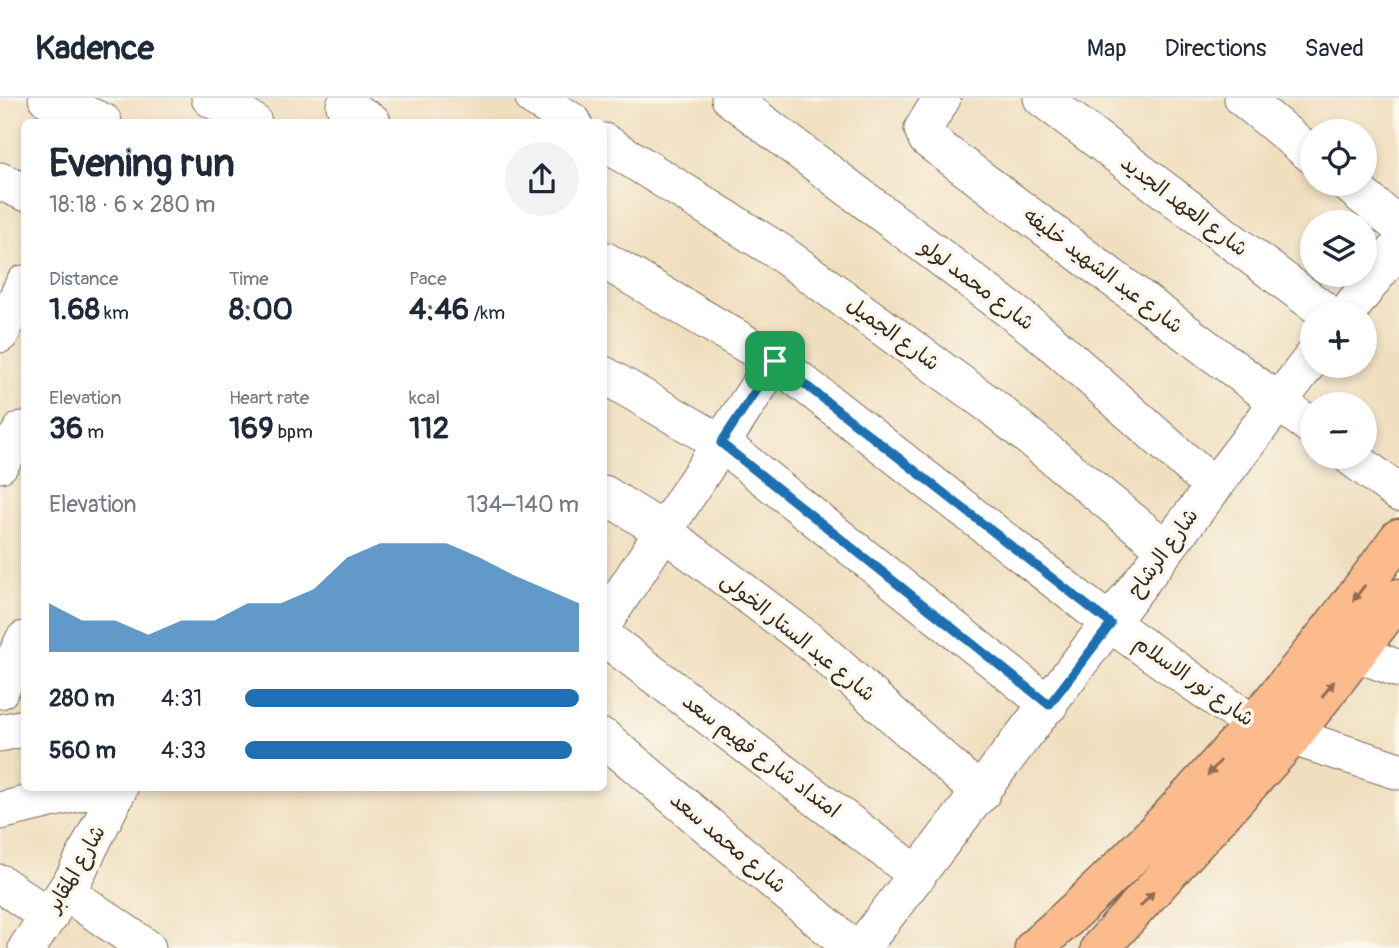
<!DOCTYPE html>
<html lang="en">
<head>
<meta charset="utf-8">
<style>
	body { margin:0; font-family:Pangolin,"Playpen Sans Arabic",sans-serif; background:#f2f2f3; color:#1f2937; height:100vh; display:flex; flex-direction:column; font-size:26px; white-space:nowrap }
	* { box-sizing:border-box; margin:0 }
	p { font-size:23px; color:#747a83 }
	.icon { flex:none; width:38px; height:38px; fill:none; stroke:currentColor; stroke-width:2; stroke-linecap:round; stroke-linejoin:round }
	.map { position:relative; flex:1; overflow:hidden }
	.side { position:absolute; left:21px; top:21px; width:586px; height:672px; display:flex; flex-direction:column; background:#fff; border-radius:10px; box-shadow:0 4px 10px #0003 }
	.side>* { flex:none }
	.tools { position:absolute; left:1300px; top:21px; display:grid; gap:14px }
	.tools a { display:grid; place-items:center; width:77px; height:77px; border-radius:50%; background:#fff; box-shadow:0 4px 10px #0003; font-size:35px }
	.pin { position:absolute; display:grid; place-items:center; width:60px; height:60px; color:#fff; margin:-30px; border-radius:14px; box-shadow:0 4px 10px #0006 }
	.round { display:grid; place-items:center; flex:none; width:74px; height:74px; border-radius:37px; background:#f2f2f3 }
	.head { display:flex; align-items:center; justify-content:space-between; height:119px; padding:0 28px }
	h1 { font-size:38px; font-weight:800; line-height:52px }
	.metrics { display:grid; grid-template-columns:repeat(3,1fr); gap:10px; height:119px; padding:7px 28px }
	.metrics div { display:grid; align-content:center }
	.metrics b { font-size:30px; font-weight:800 }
	.metrics small { font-size:19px; font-weight:400 }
	.metrics p { font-size:19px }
	.chart { height:196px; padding:14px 28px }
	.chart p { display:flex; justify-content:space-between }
	.chart svg { width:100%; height:126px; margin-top:7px; fill:#1f6fb2; opacity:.7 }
	ul { padding:0 28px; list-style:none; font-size:23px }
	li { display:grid; grid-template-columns:112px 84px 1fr; align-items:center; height:52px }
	li i { height:18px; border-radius:9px; background:#1f6fb2 }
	header { display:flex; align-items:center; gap:42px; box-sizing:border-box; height:98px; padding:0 35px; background:#fff; border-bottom:2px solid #e0e1e3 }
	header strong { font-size:33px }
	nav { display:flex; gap:38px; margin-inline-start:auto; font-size:24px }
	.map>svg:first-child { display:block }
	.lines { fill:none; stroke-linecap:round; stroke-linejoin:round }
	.minor-casing { stroke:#7a6956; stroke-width:39 }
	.major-casing { stroke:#7a6956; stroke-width:41 }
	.minor { stroke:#fff; stroke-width:37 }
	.major { stroke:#fbbb8c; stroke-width:38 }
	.oneway { fill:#916b50 }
	.route-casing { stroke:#fff; stroke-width:14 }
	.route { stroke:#1f6fb2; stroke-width:9 }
	.labels { text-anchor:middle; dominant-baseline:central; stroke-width:7; stroke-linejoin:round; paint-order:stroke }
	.street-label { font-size:21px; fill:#3b2a1e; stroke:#fbf7ec }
</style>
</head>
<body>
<header>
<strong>Kadence</strong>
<nav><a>Map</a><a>Directions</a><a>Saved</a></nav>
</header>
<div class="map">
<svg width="1399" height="850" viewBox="0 0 1399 850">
	<rect width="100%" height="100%" fill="#fbf7ec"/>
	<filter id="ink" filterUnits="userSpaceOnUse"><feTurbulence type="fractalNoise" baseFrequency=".0143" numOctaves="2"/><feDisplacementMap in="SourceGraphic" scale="14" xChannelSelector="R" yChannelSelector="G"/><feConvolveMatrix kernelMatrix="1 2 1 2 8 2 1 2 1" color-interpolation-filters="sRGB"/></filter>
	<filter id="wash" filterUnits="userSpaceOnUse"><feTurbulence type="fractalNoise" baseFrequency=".00686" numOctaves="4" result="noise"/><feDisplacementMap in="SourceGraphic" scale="28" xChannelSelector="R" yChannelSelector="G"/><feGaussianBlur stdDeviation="1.57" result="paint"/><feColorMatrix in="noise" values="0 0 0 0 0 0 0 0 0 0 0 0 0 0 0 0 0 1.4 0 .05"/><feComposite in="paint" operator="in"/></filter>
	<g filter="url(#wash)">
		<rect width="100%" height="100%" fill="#f0dfbf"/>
	</g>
	<g filter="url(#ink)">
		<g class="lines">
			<!-- minor casing -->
			<g class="minor-casing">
				<path id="minor" d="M47,0L103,24
					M210,0L253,24
					M534,0L573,24
					M730,0L1043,237L1213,388
					M942,0L923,31L927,41L1312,329
					M1042,0L1327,215
					M1243,0L1312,57
					M345,8L372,24
					M604,44L778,153L990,307L1166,451
					M0,83L24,94
					M1348,86L1399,128
					M604,162L775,263L1111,526L1253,626L1399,673
					M1347,215L1399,148
					M0,236L24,186
					M604,277L721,345L1049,607
					M1351,359L1399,395
					M0,366L22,332
					M604,396L663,433L812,545L981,696
					M604,524L775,263
					M604,539L918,777
					M1356,555L1399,571
					M0,592L24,542
					M0,635L24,630
					M604,640L853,850
					M0,713L97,690
					M0,785L49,819
					M66,794L147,850
					M27,850L74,780L119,690
					M861,850L1312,260"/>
			</g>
			<!-- major casing -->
			<g class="major-casing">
				<path id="major" d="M1034,850C1172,729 1292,588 1399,440
					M1100,850L1291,640L1399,500"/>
			</g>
			<!-- minor -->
			<use href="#minor" class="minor"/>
			<!-- major -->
			<use href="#major" class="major"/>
		</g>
		<!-- one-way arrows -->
		<defs><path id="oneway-solid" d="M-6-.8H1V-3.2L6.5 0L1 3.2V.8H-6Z" transform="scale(1.75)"/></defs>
		<g class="oneway">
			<use href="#oneway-solid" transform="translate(1359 495) rotate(127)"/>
			<use href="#oneway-solid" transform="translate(1328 591) rotate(-52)"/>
			<use href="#oneway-solid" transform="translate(1214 670) rotate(131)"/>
			<use href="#oneway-solid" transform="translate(1147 801) rotate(-48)"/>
		</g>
	</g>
	<g class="lines" filter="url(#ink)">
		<!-- route casing -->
		<g class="route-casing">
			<path id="route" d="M775,263L1111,526L1049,607L721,345Z"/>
		</g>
		<!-- route -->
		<use href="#route" class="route"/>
	</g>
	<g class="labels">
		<!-- street labels -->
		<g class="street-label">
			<text transform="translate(1184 108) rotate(37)">شارع العهد الجديد</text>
			<text transform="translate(1103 173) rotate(37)">شارع عبد الشهيد خليفه</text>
			<text transform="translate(977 187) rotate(37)">شارع محمد لولو</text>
			<text transform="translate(893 236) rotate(36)">شارع الجميل</text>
			<text transform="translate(1163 455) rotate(-54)">شارع الرشاح</text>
			<text transform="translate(798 539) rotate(39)">شارع عبد الستار الخولى</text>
			<text transform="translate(1194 583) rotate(35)">شارع نور الاسلام</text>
			<text transform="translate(761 658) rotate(37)">امتداد شارع فهيم سعد</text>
			<text transform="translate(728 745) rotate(40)">شارع محمد سعد</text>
			<text transform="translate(76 771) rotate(-60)">شارع المقابر</text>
		</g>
	</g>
</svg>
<div class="tools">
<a><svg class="icon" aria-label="locate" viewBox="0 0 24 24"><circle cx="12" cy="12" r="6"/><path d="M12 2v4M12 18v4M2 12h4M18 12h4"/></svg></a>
<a><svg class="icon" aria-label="layers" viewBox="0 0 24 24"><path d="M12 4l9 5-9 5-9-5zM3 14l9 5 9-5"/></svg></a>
<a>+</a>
<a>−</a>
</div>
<div class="pin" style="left:775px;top:263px;background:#1e9e55"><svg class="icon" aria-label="arrive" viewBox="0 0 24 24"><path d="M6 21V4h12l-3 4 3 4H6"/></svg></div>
<section class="side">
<div class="head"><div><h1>Evening run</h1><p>18:18 · 6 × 280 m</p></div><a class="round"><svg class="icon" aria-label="share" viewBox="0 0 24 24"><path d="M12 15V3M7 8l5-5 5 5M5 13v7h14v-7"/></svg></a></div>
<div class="metrics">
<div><p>Distance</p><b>1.68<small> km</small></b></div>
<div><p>Time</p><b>8:00</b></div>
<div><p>Pace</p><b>4:46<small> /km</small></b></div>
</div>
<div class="metrics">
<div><p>Elevation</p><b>36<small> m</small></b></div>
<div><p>Heart rate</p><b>169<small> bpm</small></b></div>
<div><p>kcal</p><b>112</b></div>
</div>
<div class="chart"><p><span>Elevation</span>134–140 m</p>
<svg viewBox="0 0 160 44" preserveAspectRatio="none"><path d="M0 44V27L10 33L20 33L30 38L40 33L50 33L60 27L70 27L80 22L90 11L100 6L110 6L120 6L130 11L140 17L150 22L160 27V44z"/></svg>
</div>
<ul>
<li><b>280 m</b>4:31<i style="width:100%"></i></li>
<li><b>560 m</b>4:33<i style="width:98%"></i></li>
</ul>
</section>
</div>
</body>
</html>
